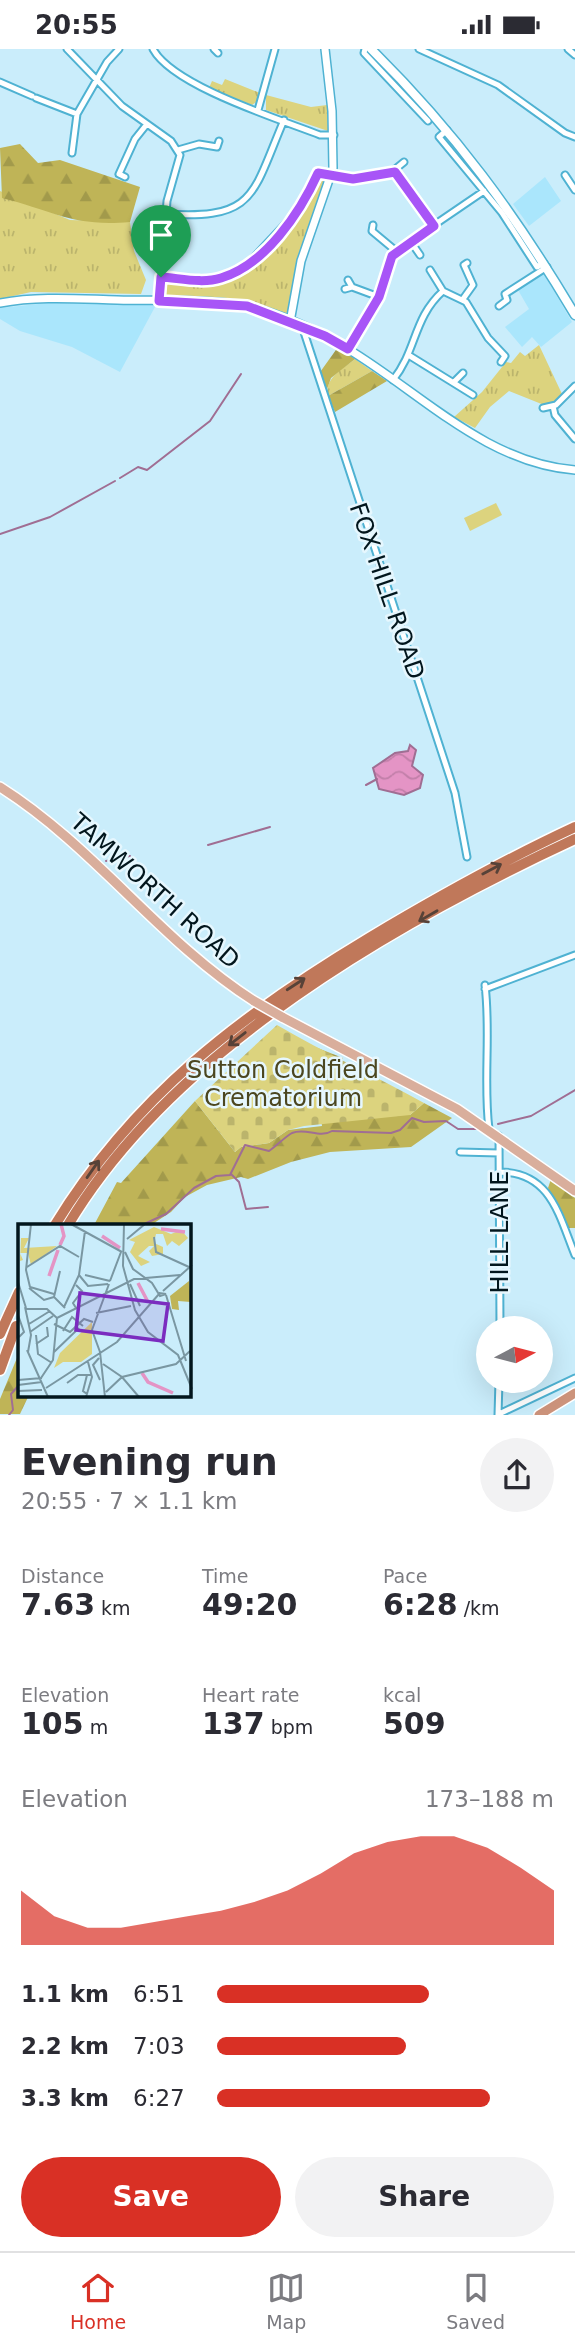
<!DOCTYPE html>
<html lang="en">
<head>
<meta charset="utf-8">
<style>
	body { margin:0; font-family:"DejaVu Sans",sans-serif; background:#f2f2f3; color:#2b2b33; height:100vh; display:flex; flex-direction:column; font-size:26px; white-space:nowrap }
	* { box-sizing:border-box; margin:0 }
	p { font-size:23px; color:#7c7c81 }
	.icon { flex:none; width:38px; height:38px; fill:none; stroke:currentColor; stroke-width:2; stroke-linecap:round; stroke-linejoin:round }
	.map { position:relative; height:1366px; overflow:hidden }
	.side { display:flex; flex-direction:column; background:#fff; flex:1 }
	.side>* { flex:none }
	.needle { width:46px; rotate:83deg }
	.controls { position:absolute; left:476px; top:1267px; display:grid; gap:14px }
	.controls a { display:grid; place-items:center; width:77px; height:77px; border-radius:50%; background:#fff; box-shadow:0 7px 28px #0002; font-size:35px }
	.pin { position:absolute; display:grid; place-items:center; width:60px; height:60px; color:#fff; margin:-72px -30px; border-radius:50% 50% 50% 0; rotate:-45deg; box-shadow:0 0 7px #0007 }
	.pin .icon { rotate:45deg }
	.round { display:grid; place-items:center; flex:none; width:74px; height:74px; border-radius:37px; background:#f2f2f3 }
	.summary { display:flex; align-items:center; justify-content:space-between; height:119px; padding:0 21px }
	h1 { font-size:38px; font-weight:800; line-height:52px }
	.stats { display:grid; grid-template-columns:repeat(3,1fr); gap:10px; height:119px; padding:7px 21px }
	.stats div { display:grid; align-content:center }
	.stats b { font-size:30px; font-weight:800 }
	.stats small { font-size:19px; font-weight:400 }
	.stats p { font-size:19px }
	.chart { height:196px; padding:14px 21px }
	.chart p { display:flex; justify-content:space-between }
	.chart svg { width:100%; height:126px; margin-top:7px; fill:#d93025; opacity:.7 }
	.action { display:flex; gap:14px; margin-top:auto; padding:14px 21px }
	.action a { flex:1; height:80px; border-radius:42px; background:#d93025; color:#fff; font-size:28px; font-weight:800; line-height:80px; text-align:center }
	.action a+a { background:#f2f2f3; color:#2b2b33 }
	ul { padding:0 21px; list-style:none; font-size:23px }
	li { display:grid; grid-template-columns:112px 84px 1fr; align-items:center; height:52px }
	li i { height:18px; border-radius:9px; background:#d93025 }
	.status { display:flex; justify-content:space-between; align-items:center; height:49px; padding:0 35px; background:#fff; direction:ltr }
	.status svg { height:19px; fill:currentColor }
	.tabs { display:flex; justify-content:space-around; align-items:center; height:98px; border-top:2px solid #e1e1e2; background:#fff; font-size:19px; color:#7c7c81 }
	.tabs a { display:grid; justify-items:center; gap:4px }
	.tabs .current { color:#d93025 }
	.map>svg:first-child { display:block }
	.built { fill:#aae6fc }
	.grass { fill:url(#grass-tufts) }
	.forest { fill:url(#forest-firs) }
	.cemetery { fill:url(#cemetery-stones) }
	.pitch { fill:#dcd37e }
	.water { fill:url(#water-waves); stroke:#a06e93; stroke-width:2 }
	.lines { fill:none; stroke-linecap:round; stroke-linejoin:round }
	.stream { stroke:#a06e93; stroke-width:2 }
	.minor-casing { stroke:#4fb2d2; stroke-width:9 }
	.tertiary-casing { stroke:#4fb2d2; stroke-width:10 }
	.secondary-casing { stroke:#4fb2d2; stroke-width:11 }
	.primary-casing { stroke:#fff; stroke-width:12 }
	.trunk-casing { stroke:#fff; stroke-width:12 }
	.motorway-casing { stroke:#fff; stroke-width:13 }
	.minor { stroke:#fff; stroke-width:5 }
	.tertiary { stroke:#fff; stroke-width:7 }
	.secondary { stroke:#fff; stroke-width:8 }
	.primary { stroke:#d9ae9c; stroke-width:9 }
	.trunk { stroke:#cc937b; stroke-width:9 }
	.motorway { stroke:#c0785a; stroke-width:10 }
	.primary-bridge-casing { stroke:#fff; stroke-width:12; stroke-linecap:butt }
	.primary-bridge { stroke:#d9ae9c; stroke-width:9 }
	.oneway { stroke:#574238 }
	.route-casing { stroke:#fff; stroke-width:14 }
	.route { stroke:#a855f7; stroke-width:9 }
	.labels { text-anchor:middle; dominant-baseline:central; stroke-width:5; stroke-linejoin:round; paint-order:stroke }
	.street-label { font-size:24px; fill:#02161d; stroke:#e6f7fe }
	.park-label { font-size:24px; fill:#4b461f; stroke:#e6f7fe }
	.inset-river { fill:none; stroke:#e494c5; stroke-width:3.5 }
	.inset-road { fill:none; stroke:#7a97a2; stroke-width:2 }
	.view { fill:#7b2cbf; fill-opacity:0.15; stroke:#7b2cbf; stroke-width:3.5 }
	.inset-edge { fill:none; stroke:#02161d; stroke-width:3.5 }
</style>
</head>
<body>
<div class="status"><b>20:55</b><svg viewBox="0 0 49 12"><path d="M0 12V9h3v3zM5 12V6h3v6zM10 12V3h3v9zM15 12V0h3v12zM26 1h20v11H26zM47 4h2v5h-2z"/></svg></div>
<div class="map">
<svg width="575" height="1366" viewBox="0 0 575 1366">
	<defs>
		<pattern id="grass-tufts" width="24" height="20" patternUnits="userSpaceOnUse" patternTransform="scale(1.75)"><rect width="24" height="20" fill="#dcd37e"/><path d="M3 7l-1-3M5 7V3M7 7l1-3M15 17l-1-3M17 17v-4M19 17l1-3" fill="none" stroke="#bbb46c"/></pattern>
		<pattern id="forest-firs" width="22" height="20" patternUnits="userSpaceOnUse" patternTransform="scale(1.75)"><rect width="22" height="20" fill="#bfb457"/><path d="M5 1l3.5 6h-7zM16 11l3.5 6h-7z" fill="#a29a4b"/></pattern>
		<pattern id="cemetery-stones" width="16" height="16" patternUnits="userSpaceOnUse" patternTransform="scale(1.75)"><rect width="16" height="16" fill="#dcd37e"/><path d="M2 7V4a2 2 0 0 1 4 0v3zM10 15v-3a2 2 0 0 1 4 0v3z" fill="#bbb46c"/></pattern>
		<pattern id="water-waves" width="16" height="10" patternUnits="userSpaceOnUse" patternTransform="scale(1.75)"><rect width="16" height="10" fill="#e494c5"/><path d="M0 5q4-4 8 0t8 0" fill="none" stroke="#c27fa9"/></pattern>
	</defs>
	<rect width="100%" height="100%" fill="#caedfb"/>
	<!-- built -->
	<path class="built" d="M545,128L561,152L529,177L513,155Z
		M544,225L572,273L541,298L532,288L522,298L505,278L529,260L518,241Z
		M48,254H61L156,256L120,323L72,298L20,282L0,270V259Z"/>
	<!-- grass -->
	<path class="grass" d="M225,30L260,44L258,52L252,56L209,39L212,32L222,36Z
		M266,46L311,58L327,56L328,82L266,61Z
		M323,126L326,129L290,262L286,265L256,257L164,247L162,236L167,232L219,233L251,218L304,158Z
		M0,142L70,171L130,173L134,202L146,231L141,245L31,243L0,250Z
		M539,296L562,345L556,352L544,356L509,342L490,358L475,379L454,368L482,343L506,313L511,314L520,303L525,307Z
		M355,310L372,322L328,347C324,329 343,320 355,310Z"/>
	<!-- forest -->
	<path class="forest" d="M20,95L38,114L60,111L140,138L130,173C72,178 54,162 2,149L0,99Z
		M338,298L355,310L331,329L327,340L322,338L318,326Z
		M372,322L387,332L335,363L328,347Z
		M310,996L343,1009L338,1019L410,1066L424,1054L452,1069L411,1098L330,1103L291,1113L248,1130L241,1128L207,1136L185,1148L171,1163L151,1176H94L117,1133L121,1134L195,1052L235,1103L241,1098L269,1094L288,1081L322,1077Z
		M551,1130L575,1149V1179H568L548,1139Z
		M19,1304V1346H29L20,1365H0V1350Z"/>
	<!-- cemetery -->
	<path class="cemetery" d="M277,976C325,1004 375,1027 424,1054L410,1066L304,1077L288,1081L269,1094L241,1098L235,1103L195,1052Z"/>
	<!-- pitch -->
	<path class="pitch" d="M496,454L502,466L470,482L464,469Z"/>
	<!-- water -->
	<path class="water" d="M410,696L416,701L412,717L423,726L420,739L404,746L379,740L373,719L395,704L408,702Z"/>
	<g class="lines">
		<!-- stream -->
		<path class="stream" d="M120,429L138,418L147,421L210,372L241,325
			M0,485L50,468L115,432
			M366,736L377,730
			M208,796L270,778
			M106,812L130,807
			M498,1075L531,1067L575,1041
			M231,1125L239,1133L246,1160L268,1158
			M142,1176L166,1165L194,1139L216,1127L230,1126L245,1096L269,1102C276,1097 285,1088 292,1084C306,1078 319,1090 332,1082L391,1084L400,1081L412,1069L424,1073L446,1072L458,1080H477
			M9,1366L13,1361L11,1345L19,1336"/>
		<!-- minor casing -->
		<g class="minor-casing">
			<path id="minor" d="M67,0L122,57L171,92L180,106L167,152L159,252
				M153,0C173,37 279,70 320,86H334
				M214,0L218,4
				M365,0L364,4L428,72
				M419,0L498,36L565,84L575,88
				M568,0L575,6
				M0,33L32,47
				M36,49L77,65
				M258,61L275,0
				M447,81L439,88L502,164L537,218L544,214
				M178,101L199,95L217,98L219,92
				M72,104L77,65L107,13L119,0
				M393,122L404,113
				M565,126L575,141
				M125,128L119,125L135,90L147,75
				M165,165C256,171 252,146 284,71
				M373,176L372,182L396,202
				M411,193L420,206
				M430,221L443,242L466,253L488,289L505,307L501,313
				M161,228L214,231L246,217L304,155L320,124L353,130L395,123L434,177
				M352,238L379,248
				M345,240L352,238L348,231
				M463,250L473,236L464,216L467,214
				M499,257L507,251L505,245L547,218
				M302,277L455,744L467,808
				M348,300L379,248L388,214L396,202L484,142
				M410,307L473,346
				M393,331C417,301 413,269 443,242
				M455,332L463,324
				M553,357L555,366L575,390
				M543,359L556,356L575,337
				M485,936C491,985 483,1032 489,1080
				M485,940L575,906
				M499,1087L500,1279
				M460,1103L499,1104
				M500,1123C551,1123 559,1167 575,1206
				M499,1365L575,1329
				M498,1366L499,1332"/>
		</g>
		<!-- tertiary casing -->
		<g class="tertiary-casing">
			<path id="tertiary" d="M0,254C39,247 77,250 117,251C156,252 196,250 234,255C272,260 315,280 348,300C421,344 486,414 575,421
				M290,273L301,212L333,119L332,62L325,0"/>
		</g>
		<!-- secondary casing -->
		<g class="secondary-casing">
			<path id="secondary" d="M371,0C455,83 515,165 575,266"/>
		</g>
		<!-- primary casing -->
		<g class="primary-casing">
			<path id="primary" d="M0,738C95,798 160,892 254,952
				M282,968L457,1060L575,1142"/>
		</g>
		<!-- trunk casing -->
		<g class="trunk-casing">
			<path id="trunk" d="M539,1366L575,1344"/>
		</g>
		<!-- motorway casing -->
		<g class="motorway-casing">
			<path id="motorway" d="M55,1176C134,1047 241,966 369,889C436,849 504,811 575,778
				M68,1176C172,1001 394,874 575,790
				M0,1285L19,1243
				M0,1321L16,1277"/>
		</g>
		<!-- minor -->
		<use href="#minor" class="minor"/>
		<!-- tertiary -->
		<use href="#tertiary" class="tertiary"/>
		<!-- secondary -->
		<use href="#secondary" class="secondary"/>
		<!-- primary -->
		<use href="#primary" class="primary"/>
		<!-- trunk -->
		<use href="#trunk" class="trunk"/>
		<!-- motorway -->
		<use href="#motorway" class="motorway"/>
		<!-- primary-bridge casing -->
		<g class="primary-bridge-casing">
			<path id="primary-bridge" d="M254,952L282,968"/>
		</g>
		<!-- primary-bridge -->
		<use href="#primary-bridge" class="primary-bridge"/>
	</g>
	<!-- one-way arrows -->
	<defs><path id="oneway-shaft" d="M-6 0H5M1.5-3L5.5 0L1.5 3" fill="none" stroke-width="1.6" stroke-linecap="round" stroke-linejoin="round" transform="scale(1.75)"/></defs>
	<g class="oneway">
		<use href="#oneway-shaft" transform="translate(492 820) rotate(-28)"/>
		<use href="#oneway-shaft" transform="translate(428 867) rotate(150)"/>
		<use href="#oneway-shaft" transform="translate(296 935) rotate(-33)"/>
		<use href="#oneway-shaft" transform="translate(237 990) rotate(142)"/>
		<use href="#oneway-shaft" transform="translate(93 1120) rotate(-55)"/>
	</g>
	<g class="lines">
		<!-- route casing -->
		<g class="route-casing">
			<path id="route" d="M395,123L434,177L392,207L379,248L348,300L325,287L247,257L159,252L161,228C179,229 202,235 221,229C265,216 300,164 318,124L353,130Z"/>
		</g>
		<!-- route -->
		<use href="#route" class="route"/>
	</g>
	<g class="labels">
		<!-- street labels -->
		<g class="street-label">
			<text transform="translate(387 542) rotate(71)">FOX HILL ROAD</text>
			<text transform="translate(155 842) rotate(42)">TAMWORTH ROAD</text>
			<text transform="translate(500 1183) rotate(-90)">HILL LANE</text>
		</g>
		<!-- park labels -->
		<g class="park-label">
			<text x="283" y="1021">Sutton Coldfield<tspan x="283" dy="28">Crematorium</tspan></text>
		</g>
	</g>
	<!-- overview -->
	<g transform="translate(18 1175)">
		<rect width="173" height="173" fill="#caedfb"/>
		<path d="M136,3L153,10L163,6L170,14L161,22L154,17L149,22L145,10H138L136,19L145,23V30L134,32L131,27L136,22H131L120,32L132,38L123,42L112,28L117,18L111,16ZM3,14H11L6,24L39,22L13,41L10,29H2L5,36L2,37ZM74,98V130L63,138H45L36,144L42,129Z" fill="#dcd37e"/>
		<path d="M171,57L173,78L160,77L161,86L154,85L152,72Z" fill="#bfb457"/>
		<path class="inset-river" d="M143,5L167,8M84,12L102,24M42,21L46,12L43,0M31,52L40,26M120,59L130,78M124,149L130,158L155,169"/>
		<path class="inset-road" d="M53,0L104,28M106,0L105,42L117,86L130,108L160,131L174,165M136,13L138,28L171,43M109,15L127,0M107,28L115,45L134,59L142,72L148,70L141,69M9,43L42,22L61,33M42,47L36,73L47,84M61,51L70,62L90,60M67,51L92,57M92,57L103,28M0,58L8,84M112,60L122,82M58,61L64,67L55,79L58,84M12,63L8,46L13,0M12,63L36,70M11,64L26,76L36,73M145,67L174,41M148,71L168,137M7,83L13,111L10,128M46,83L61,51L67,7M8,85H29L39,94L116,55L162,51M78,89L113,82M0,91L6,108L1,113M11,100L32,87M36,100L52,108L66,95L75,98M45,107L54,93L65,102M12,108L35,92M18,111L20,130L34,139M18,120L30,112L29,103M9,126L30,173M36,128L61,104M82,128L74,106L91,60M82,128L87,173M81,134L75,141L82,156M85,140L104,153L121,173M69,151L65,167L69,170M23,154L35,136L39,94M0,156L24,154M49,159L60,151H73M0,161L24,158M28,164L99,118L141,70M0,167L24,166M88,168L104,153L158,140L172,127M68,173L74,153L70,138"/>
		<path class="view" d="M62,69L150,80L145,117L58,106Z"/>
		<rect width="173" height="173" class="inset-edge"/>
	</g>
</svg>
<div class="controls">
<a><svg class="needle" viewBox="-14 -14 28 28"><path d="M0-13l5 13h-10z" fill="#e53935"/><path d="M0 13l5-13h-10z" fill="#7c7c81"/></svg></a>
</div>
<div class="pin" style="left:161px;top:228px;background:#1e9e55"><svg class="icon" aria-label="arrive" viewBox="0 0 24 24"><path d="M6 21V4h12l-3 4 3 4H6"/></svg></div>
</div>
<section class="side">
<div class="summary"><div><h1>Evening run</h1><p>20:55 · 7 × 1.1 km</p></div><a class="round"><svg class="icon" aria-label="share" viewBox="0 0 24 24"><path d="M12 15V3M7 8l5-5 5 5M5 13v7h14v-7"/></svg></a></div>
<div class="stats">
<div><p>Distance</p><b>7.63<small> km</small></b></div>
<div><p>Time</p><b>49:20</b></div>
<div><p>Pace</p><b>6:28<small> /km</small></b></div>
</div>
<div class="stats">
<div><p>Elevation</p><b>105<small> m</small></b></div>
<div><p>Heart rate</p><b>137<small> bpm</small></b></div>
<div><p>kcal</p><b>509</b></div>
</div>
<div class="chart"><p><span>Elevation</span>173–188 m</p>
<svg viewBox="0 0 160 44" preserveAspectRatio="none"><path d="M0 44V25L10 34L20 38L30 38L40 36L50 34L60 32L70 29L80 25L90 19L100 12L110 8L120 6L130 6L140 10L150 17L160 25V44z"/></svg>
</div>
<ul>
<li><b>1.1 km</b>6:51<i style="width:63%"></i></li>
<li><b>2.2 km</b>7:03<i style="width:56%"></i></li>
<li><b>3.3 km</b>6:27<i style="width:81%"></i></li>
</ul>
<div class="action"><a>Save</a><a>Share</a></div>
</section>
<nav class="tabs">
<a class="current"><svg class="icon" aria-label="home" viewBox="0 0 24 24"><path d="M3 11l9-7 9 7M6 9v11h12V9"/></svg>Home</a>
<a><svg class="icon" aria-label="map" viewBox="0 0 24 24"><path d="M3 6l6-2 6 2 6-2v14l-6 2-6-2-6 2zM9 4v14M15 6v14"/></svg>Map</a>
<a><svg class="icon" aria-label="saved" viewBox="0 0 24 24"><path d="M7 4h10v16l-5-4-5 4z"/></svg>Saved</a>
</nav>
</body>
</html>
